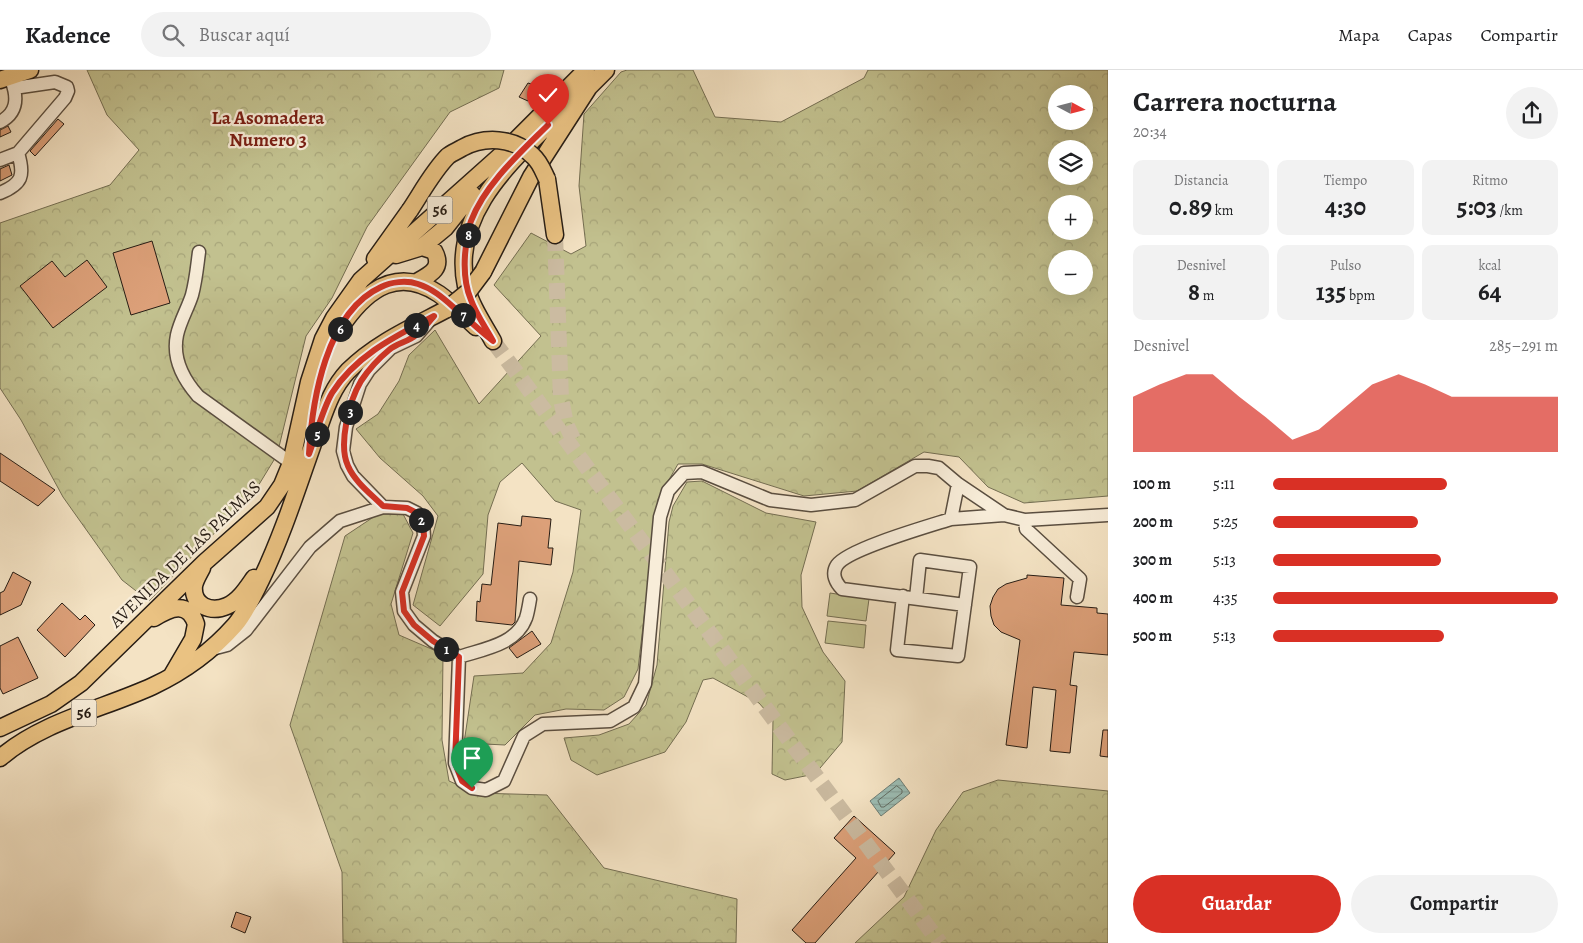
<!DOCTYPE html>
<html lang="es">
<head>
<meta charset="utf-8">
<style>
	body { margin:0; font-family:Alegreya,serif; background:#f2f2f2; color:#202124; height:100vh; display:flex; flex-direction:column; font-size:19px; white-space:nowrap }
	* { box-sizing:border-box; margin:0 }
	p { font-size:16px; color:#757577 }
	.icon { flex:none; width:28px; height:28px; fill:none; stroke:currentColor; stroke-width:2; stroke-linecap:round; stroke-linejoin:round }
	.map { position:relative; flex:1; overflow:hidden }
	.panel { display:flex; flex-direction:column; background:#fff; width:475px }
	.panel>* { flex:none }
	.needle { width:32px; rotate:97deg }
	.controls { position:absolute; left:1048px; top:15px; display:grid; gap:10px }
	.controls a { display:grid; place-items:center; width:45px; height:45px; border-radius:50%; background:#fff; box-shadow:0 5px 20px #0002; font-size:25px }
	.pin { position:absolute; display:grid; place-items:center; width:42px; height:42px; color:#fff; margin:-51px -21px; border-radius:50% 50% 50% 0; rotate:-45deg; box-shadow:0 0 5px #0007 }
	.pin .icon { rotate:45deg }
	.km { position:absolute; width:25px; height:25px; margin:-12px; border-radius:50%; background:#222; color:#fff; font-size:14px; line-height:25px; text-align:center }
	.round { display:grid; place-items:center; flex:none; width:52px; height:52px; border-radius:26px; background:#f2f2f2 }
	.summary { display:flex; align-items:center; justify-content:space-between; height:85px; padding:0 25px }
	h1 { font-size:28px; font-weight:700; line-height:38px }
	.metrics { display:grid; grid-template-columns:repeat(3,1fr); gap:8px; height:85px; padding:5px 25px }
	.metrics div { display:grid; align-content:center; border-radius:10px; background:#f2f2f2; text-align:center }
	.metrics b { font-size:25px; font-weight:700 }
	.metrics small { font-size:14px; font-weight:400 }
	.metrics p { font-size:14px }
	.chart { height:140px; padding:10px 25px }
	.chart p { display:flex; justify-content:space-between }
	.chart svg { width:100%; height:90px; margin-top:5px; fill:#d93025; opacity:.7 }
	.cta { display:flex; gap:10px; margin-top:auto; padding:10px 25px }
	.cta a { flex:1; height:58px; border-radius:30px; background:#d93025; color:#fff; font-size:20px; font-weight:700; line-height:58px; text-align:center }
	.cta a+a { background:#f2f2f2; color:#202124 }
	ul { padding:0 25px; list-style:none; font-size:16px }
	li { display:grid; grid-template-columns:80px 60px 1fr; align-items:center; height:38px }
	li i { height:12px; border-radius:6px; background:#d93025 }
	header { display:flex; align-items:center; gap:30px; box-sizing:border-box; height:70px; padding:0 25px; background:#fff; border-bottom:1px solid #e0e0e0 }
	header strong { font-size:24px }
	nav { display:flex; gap:28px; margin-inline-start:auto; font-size:18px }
	.search { width:350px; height:45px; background:#f2f2f2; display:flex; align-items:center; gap:12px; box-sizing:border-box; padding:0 18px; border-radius:28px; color:#757577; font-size:19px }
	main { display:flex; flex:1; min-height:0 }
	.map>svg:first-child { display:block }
	.forest { fill:url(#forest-crowns); stroke:#746e52; fill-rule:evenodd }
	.pitch { fill:#c2c18f; stroke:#746e52 }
	.water { fill:url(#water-rules); stroke:#6d7d75 }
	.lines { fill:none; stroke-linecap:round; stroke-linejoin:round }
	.shore { stroke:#616d64; stroke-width:1 }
	.building { fill:#dca079; stroke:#261c14 }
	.major-tunnel { stroke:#cbbba1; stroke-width:16; stroke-dasharray:16 8; stroke-linecap:butt }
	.minor-casing { stroke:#5a4e40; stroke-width:15 }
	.major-casing { stroke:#261c14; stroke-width:19 }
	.minor { stroke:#f8edd9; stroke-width:12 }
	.major { stroke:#eac282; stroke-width:16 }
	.major-bridge-casing { stroke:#261c14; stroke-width:19; stroke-linecap:butt }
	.major-bridge { stroke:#eac282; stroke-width:16 }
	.route-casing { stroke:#fff; stroke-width:10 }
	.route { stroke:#d93025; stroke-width:6 }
	.labels { text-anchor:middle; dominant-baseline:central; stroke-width:4.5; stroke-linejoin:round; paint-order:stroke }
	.shield { fill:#f8edd9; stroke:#655b4f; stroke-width:1 }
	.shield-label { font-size:16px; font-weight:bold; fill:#261c14 }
	.street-label { font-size:18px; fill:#261c14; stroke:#f8edd9 }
	.neighbourhood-label { font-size:19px; font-weight:bold; fill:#7a1f14; stroke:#f8edd9 }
</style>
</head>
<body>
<header>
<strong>Kadence</strong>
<div class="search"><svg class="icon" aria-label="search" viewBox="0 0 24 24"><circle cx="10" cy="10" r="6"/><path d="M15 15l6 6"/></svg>Buscar aquí</div>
<nav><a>Mapa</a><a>Capas</a><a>Compartir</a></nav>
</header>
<main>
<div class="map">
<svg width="1108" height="873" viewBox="0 0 1108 873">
	<defs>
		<pattern id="forest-crowns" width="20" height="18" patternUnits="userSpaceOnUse" patternTransform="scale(1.25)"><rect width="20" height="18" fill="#c2c18f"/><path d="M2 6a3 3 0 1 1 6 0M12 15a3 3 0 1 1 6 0" fill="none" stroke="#a7a57a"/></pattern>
		<pattern id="water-rules" width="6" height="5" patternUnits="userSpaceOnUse" patternTransform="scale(1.25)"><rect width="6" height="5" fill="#9cbeb5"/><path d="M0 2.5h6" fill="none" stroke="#86a39b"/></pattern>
	</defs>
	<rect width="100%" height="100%" fill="#f4e3c4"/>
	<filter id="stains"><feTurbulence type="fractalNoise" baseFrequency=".004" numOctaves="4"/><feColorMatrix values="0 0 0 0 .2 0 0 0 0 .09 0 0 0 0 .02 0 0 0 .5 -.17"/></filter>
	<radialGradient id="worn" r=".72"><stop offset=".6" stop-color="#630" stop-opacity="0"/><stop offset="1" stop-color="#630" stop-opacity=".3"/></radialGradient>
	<!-- forest -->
	<path class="forest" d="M87,0H504L499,18L450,42L367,157L332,228L306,266L277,385L255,421L149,531L122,510L63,427L21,350L0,318V153L110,115L139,80L107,45Z
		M627,0H693L715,47L781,52L864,8L868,0H1108V426L1024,433L988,417L959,387L924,382L857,421L804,426L702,394H678L658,429L638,599L624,627L604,640L566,639L535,645L505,675L464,673L474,606L523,603L551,573L573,502L581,440L555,431L522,393L500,412L488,445L483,504L440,556L413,535L438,446L423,426L380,388L356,359L378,344L399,311L409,285L435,260L479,334L541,266L494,215L531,163L571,184L586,176L579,116L584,44L621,2ZM1056,24H1084V51H1056ZM1056,79H1084V106H1056ZM1056,134H1084V161H1056ZM1056,189H1084V216H1056Z
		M702,411L766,443L816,452L801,505L802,537L823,582L845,611L842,672L815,704L785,710L772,704L773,649L759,633L713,608L703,610L686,652L665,682L597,705L571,690L564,668L599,665L629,654L646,635L657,595L669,452L673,436L687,412Z
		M378,444H403L413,463L391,534L399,565L443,584L442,670L449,711L476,723L547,725L604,798L737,829L736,873H343L342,802L290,655L345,466Z
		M998,710L1108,721V873H855L904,827L936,760L963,722Z"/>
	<!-- pitch -->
	<path class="pitch" d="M830,523L869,529L866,551L827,546Z
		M828,551L866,555L864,578L825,573Z"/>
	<!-- water -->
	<path class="water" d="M899,708L910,723L881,746L870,731Z"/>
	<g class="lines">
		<!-- shore -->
		<path class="shore" d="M897,716L902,720V723L884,737H881L878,731Z"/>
	</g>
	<!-- building -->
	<path class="building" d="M528,13L537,16L528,31L519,27Z
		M58,49L64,54L35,86L30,81Z
		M8,56L11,62L0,67V60Z
		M9,95L12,105L0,111V99Z
		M152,171L170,233L131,245L113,183Z
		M87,190L107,217L53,258L20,216L52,191L65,207Z
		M0,383L55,420L38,436L0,411Z
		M522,446L551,449L548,478H553L551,495L519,491L515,552L512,555L476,551L477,531L480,532L482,514L491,515L498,453L521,456Z
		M13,502L31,512L21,535L0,545V523L4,521Z
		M1027,505L1064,508L1061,535L1097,538V543L1108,544V585L1074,582L1070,615L1077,616L1070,683L1050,681L1056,620L1033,617L1027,678L1006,675L1020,570L1001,562L994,555L991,546L990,536L993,527L998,519L1006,514L1027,508Z
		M62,533L80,550L85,545L95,555L65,587L37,560Z
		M532,561L541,574L517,588L509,578Z
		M18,567L38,608L3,624L0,618V576Z
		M1103,660H1108V687L1100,686Z
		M854,746L895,783L815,873H806L792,860L856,788L834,768Z
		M236,842L251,847L245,863L231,857Z"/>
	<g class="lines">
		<!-- major-tunnel -->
		<path class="major-tunnel" d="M555,165L561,329L566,354L573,369
			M493,271L940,873"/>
		<!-- minor casing -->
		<g class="minor-casing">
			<path id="minor" d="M0,52C17,43 18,29 12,12
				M0,90L18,83L65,28L68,21L67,17L55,12L14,18
				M0,123C22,114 25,106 18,83
				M199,182C197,197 196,210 192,225C188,238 180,251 177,265C172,289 183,309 198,326L291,393
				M958,414L951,449L1004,445
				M383,437L353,406L347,395L343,381L346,357L360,314L369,300L391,278L416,266L429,251
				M951,449C929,456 848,479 837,495C831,504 836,513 842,519L965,535
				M1025,450L1026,459L1080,509L1077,527
				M903,526L897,580L958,586L970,497L920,490L916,528
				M212,579L227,575L246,560L310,477L340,451L383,437L407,438L417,443L423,453L424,466L402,522L404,541L414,555L433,571L459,587L455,693L462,711L472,718L486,720L504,711L524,666L543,654L610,651L634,637L645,614L660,447L668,421L684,403L702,402L770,430L811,435L855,430L915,396H928L939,398L958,414L1004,445L1025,450L1108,445
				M459,587C483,579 516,575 526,548C528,542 529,535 530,529"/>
		</g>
		<!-- major casing -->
		<g class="major-casing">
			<path id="major" d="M0,10L30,0
				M547,109L555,165
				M422,177L445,158L472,124
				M396,185L422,177L434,181C444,199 429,205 415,213
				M375,189L410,140
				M483,202L531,107L589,17L606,0
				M345,251C369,218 399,197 439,224C452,233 464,246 476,257
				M493,271C483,253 471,236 466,216C452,150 501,101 544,59C559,45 573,29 589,17
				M202,498C199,504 195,510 194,516C192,536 211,543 227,536C239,531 247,518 254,508
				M154,548C170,538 188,530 196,554L193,569L172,605
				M0,658L51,634L81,613L205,492L267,437L282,415L291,393L309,312L323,269L334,248L361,210L501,85L586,0
				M0,688C43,651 103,639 153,616C185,601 212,581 235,555C246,542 253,526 261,510C283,464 298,416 315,368C324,345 330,320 348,301C376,273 413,257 447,239"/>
		</g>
		<!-- minor -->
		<use href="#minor" class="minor"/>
		<!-- major -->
		<use href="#major" class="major"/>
		<!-- major-bridge casing -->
		<g class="major-bridge-casing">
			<path id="major-bridge" d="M410,140C422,122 433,101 448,86C452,83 457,81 462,78C484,66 514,67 533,86C540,92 543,101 547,109
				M447,239L468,222L483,202"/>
		</g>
		<!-- major-bridge -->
		<use href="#major-bridge" class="major-bridge"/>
	</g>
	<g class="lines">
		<!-- route casing -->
		<g class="route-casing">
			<path id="route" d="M472,718L462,711L455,693L459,587L433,571L414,555L404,541L402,522L424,466L423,453L417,443L407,438L383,436C371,424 355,412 348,396C338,375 349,331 361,311C369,299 378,289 389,280C397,273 408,272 416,265C423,260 429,252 434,246C396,266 356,285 332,323C323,338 315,368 309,384C312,331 326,242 381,217C391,212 406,210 418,214C437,220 449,234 464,246C474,255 483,263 493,271C486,258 476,244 471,230C465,216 464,200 465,185C466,174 467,161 471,151C485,114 521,82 548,55"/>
		</g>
		<!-- route -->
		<use href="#route" class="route"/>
	</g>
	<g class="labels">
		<!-- shield labels -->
		<g class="shield">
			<rect x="427.5" y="126.5" width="25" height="27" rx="4"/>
			<rect x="71.5" y="629.5" width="25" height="27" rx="4"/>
		</g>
		<g class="shield-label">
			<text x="440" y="140">56</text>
			<text x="84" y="643">56</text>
		</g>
		<!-- street labels -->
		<g class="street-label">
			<text transform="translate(185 484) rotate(-44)">AVENIDA DE LAS PALMAS</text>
		</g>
		<!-- neighbourhood labels -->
		<g class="neighbourhood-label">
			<text x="268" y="48">La Asomadera<tspan x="268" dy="22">Numero 3</tspan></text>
		</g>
	</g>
	<rect width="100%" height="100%" filter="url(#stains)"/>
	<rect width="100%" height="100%" fill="url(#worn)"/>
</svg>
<div class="controls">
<a><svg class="needle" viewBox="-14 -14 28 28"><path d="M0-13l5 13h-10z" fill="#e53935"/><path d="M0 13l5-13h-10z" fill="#757577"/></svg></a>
<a><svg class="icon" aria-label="layers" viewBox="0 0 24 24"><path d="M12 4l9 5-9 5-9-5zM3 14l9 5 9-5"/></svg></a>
<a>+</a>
<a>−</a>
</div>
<div class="pin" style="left:472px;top:718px;background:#1e9e55"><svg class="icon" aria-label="arrive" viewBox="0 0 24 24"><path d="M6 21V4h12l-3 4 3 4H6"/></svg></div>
<div class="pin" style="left:548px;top:55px;background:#d93025"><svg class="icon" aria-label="check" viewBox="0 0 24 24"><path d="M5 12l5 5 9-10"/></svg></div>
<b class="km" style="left:446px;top:579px">1</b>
<b class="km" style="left:421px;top:450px">2</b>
<b class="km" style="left:350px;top:342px">3</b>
<b class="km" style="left:416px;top:255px">4</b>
<b class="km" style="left:317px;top:364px">5</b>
<b class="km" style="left:340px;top:259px">6</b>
<b class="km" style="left:463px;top:245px">7</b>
<b class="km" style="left:468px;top:165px">8</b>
</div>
<section class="panel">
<div class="summary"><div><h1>Carrera nocturna</h1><p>20:34</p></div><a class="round"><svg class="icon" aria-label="share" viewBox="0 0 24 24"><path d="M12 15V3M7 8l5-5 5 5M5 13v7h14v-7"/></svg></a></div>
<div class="metrics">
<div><p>Distancia</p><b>0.89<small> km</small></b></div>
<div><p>Tiempo</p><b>4:30</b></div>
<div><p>Ritmo</p><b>5:03<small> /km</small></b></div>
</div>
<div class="metrics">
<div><p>Desnivel</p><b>8<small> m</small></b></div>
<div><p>Pulso</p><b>135<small> bpm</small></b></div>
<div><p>kcal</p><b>64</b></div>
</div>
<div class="chart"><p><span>Desnivel</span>285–291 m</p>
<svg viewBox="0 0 160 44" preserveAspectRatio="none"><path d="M0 44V17L10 11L20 6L30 6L40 17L50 27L60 38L70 33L80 22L90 11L100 6L110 11L120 17L130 17L140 17L150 17L160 17V44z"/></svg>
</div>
<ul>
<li><b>100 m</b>5:11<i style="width:61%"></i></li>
<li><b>200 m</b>5:25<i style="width:51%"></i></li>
<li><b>300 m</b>5:13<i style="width:59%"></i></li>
<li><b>400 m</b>4:35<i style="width:100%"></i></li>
<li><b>500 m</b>5:13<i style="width:60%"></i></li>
</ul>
<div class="cta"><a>Guardar</a><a>Compartir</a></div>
</section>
</main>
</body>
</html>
